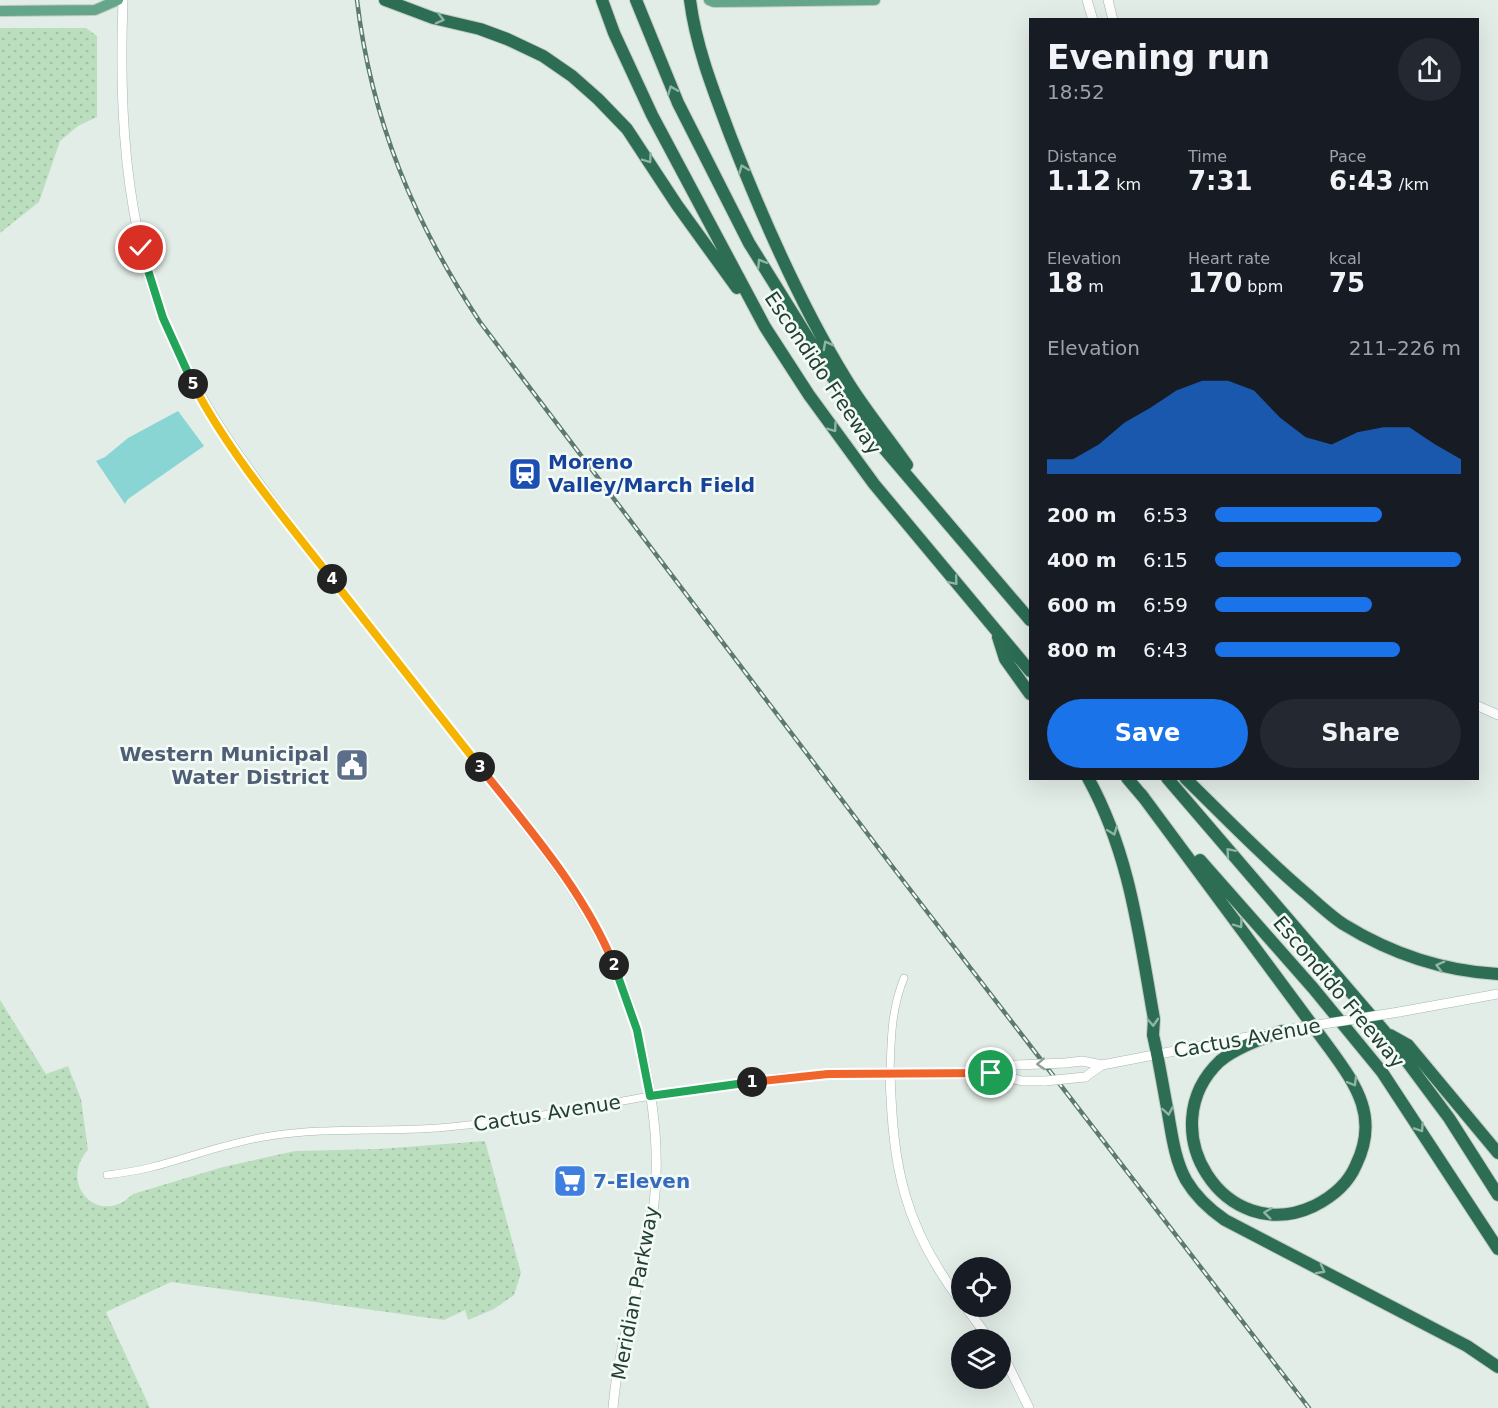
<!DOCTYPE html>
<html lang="en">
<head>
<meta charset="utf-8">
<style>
	body { margin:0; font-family:"DejaVu Sans",sans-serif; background:#242831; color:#f1f3f6; height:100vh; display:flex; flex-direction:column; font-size:22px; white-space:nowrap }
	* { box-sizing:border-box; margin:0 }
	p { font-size:20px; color:#9ea1a6 }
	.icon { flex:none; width:33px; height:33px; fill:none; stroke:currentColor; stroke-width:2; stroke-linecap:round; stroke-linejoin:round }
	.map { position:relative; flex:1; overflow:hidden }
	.drawer { position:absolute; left:1029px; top:18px; width:450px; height:762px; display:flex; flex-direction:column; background:#171b24; border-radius:0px; box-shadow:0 6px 24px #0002 }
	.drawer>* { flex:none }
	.fabs { position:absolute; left:951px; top:1257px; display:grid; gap:12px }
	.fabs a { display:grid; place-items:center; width:60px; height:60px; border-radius:50%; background:#171b24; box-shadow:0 6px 24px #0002; font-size:30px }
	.pin { position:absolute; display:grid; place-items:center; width:51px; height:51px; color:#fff; margin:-26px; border:3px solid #fff; border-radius:50%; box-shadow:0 2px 6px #0007 }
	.km { position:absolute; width:30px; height:30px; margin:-15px; border-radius:50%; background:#222; color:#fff; font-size:16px; line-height:30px; text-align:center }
	.round { display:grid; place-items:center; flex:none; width:63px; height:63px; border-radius:32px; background:#242831 }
	.head { display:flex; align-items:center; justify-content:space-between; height:102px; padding:0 18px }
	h1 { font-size:33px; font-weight:800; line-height:45px }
	.metrics { display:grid; grid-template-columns:repeat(3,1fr); gap:9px; height:102px; padding:6px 18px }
	.metrics div { display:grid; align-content:center }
	.metrics b { font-size:26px; font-weight:800 }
	.metrics small { font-size:16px; font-weight:400 }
	.metrics p { font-size:16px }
	.chart { height:168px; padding:12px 18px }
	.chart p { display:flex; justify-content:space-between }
	.chart svg { width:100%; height:108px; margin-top:6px; fill:#1a73e8; opacity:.7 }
	.action { display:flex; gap:12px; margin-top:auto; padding:12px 18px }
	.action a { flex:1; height:69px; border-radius:36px; background:#1a73e8; color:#fff; font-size:24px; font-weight:800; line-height:69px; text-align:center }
	.action a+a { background:#242831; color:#f1f3f6 }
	ul { padding:0 18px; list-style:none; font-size:20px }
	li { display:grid; grid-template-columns:96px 72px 1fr; align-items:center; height:45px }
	li i { height:15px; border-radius:8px; background:#1a73e8 }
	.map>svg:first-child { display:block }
	.grass { fill:url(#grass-dots) }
	.water { fill:#89d5d3 }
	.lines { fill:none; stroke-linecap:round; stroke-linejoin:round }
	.street-casing { stroke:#a5b6ad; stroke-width:8 }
	.secondary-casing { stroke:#a1baad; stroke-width:10 }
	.primary-casing { stroke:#c1cac6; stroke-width:12 }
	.highway-casing { stroke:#c1cac6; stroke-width:14 }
	.street { stroke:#fff; stroke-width:7 }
	.secondary { stroke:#fff; stroke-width:9 }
	.primary { stroke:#65a589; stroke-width:10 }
	.highway { stroke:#2c6d54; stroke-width:12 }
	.rail-casing { stroke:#5c7b6d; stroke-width:4.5 }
	.rail { stroke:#f4faf6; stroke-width:2; stroke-dasharray:7; stroke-linecap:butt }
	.secondary-bridge-casing { stroke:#a1baad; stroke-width:10; stroke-linecap:butt }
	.secondary-bridge { stroke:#fff; stroke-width:9 }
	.oneway { stroke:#90b4a5 }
	.oneway2 { stroke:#90a098 }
	.split-1-casing { stroke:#fff; stroke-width:12 }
	.split-2-casing { stroke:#fff; stroke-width:12 }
	.split-3-casing { stroke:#fff; stroke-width:12 }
	.split-4-casing { stroke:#fff; stroke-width:12 }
	.split-5-casing { stroke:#fff; stroke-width:12 }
	.split-6-casing { stroke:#fff; stroke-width:12 }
	.split-1 { stroke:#f0652b; stroke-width:8 }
	.split-2 { stroke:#22a559; stroke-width:8 }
	.split-3 { stroke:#f0652b; stroke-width:8 }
	.split-4 { stroke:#f5b400; stroke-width:8 }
	.split-5 { stroke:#f5b400; stroke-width:8 }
	.split-6 { stroke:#22a559; stroke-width:8 }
	.labels { text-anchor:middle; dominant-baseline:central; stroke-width:5; stroke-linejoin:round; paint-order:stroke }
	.street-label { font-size:20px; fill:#224032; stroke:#f4faf6 }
	.transit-label { font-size:20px; font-weight:bold; fill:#164399; stroke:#f4faf6; text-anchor:start }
	.service-label { font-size:20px; font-weight:bold; fill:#4e5e75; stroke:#f4faf6; text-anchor:end }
	.shop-label { font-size:20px; font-weight:bold; fill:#366cbe; stroke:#f4faf6; text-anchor:start }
</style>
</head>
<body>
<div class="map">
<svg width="1498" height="1408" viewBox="0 0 1498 1408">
	<defs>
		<pattern id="grass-dots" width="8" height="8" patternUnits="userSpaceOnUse" patternTransform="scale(1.5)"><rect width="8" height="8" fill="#bbdfbe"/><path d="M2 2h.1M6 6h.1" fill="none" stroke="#a0c0a4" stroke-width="1.8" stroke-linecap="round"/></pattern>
	</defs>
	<rect width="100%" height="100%" fill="#e3ede7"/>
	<!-- grass -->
	<path class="grass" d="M0,28H86L97,36V117L78,126L60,141L39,202L0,233Z
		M0,1000L46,1074L68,1066L81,1099L88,1150C61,1179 90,1218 121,1203C125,1201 129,1197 133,1194L223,1167L295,1151L379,1149L485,1141L521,1273L514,1295L494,1309L468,1320L465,1310L444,1320L171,1282L106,1312L150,1408H0Z"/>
	<!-- water -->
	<path class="water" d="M178,411L204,446L128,499L125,504L96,461L105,457L128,438Z"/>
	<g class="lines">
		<!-- street casing -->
		<g class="street-casing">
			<path id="street" d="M890,1074C891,1040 891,1010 904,978
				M107,1175C122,1173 137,1171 152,1167C191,1157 229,1142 270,1136C326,1127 382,1132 438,1128C510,1122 580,1109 650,1096"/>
		</g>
		<!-- secondary casing -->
		<g class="secondary-casing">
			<path id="secondary" d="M123,0C119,107 124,217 163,318C198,407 257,482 314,556C369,627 425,697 480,767C545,850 608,923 636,1028C653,1090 663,1159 651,1223C640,1285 618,1345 613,1408
				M1087,0L1093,20
				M1108,0L1113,20
				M1478,706L1498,715
				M1399,1012L1498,994
				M1066,1063L1082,1061L1102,1065L1263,1034
				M991,1073L1016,1065
				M890,1074C893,1167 903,1226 962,1303
				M1085,1077L1102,1065
				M650,1096L780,1078L828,1074L991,1073L1022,1081H1045
				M965,1306L990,1340
				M1000,1355L1008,1365L1029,1408"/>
		</g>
		<!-- primary casing -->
		<g class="primary-casing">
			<path id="primary" d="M709,0L714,2L875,0
				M0,11L95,10L118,0"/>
		</g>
		<!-- highway casing -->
		<g class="highway-casing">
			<path id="highway" d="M385,0L433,18L480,29L507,39L543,56L572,76L598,99L627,129L677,205L737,288
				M602,0L614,33L652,115L765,327L809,395L874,484L1030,671
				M636,0L678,103L749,243L833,378L881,445L1030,620
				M690,0C696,48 715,95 732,140C764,222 800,304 846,379C864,409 887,436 907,465
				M998,637L1005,659L1030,694
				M1088,778C1130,854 1139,935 1154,1019L1153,1035C1159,1061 1163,1087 1168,1113C1172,1136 1175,1160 1186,1180C1196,1197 1209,1209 1225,1220L1467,1346L1498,1367
				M1127,778L1144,798
				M1167,778L1385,1032L1449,1118L1498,1195
				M1185,778C1226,818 1265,859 1308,895C1319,905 1331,916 1343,924C1390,953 1443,971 1498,974
				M1141,794L1330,1049C1357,1086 1379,1118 1356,1165C1348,1184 1332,1197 1314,1206C1225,1248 1149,1128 1220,1061C1237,1047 1262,1039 1282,1031
				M1200,860L1313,988L1382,1072L1498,1249
				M1390,1035L1408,1045L1498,1153"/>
		</g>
		<!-- street -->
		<use href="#street" class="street"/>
		<!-- secondary -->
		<use href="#secondary" class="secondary"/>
		<!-- primary -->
		<use href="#primary" class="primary"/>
		<!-- highway -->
		<use href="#highway" class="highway"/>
		<!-- rail casing -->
		<g class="rail-casing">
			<path id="rail" d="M357,0C371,119 414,223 480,322L895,870L1309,1408"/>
		</g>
		<!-- rail -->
		<use href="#rail" class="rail"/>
		<!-- secondary-bridge casing -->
		<g class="secondary-bridge-casing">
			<path id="secondary-bridge" d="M1292,1029L1399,1012
				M1016,1065L1066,1063
				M1045,1081L1085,1077"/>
		</g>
		<!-- secondary-bridge -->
		<use href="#secondary-bridge" class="secondary-bridge"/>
	</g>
	<!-- one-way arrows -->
	<defs><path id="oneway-chevron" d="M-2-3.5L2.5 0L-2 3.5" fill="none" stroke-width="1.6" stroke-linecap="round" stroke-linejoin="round" transform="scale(1.5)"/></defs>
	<g class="oneway">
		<use href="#oneway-chevron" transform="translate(440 19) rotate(14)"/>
		<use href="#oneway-chevron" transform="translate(672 90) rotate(-112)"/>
		<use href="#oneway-chevron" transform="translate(648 159) rotate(55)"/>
		<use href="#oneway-chevron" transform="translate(743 169) rotate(-111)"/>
		<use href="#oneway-chevron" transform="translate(761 263) rotate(-122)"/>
		<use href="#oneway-chevron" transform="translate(827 345) rotate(-118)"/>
		<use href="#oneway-chevron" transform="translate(833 428) rotate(54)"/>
		<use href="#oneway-chevron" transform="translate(954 581) rotate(50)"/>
		<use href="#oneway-chevron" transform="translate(1113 831) rotate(69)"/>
		<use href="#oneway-chevron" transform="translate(1230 852) rotate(-131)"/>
		<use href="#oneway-chevron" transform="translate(1239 924) rotate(54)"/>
		<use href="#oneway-chevron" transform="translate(1440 966) rotate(-165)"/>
		<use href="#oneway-chevron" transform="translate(1153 1022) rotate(87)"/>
		<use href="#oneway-chevron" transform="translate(1353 1082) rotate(60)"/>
		<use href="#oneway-chevron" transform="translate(1168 1111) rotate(80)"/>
		<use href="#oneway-chevron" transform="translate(1420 1128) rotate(57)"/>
		<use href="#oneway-chevron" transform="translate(1268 1213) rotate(-173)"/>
		<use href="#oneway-chevron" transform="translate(1321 1270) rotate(28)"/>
	</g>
	<use class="oneway2" href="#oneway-chevron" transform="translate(1041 1064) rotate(177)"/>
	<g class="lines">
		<!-- split-1 casing -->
		<g class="split-1-casing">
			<path id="split-1" d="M752,1082L828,1074L991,1073"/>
		</g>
		<!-- split-2 casing -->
		<g class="split-2-casing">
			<path id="split-2" d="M614,965L637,1030L650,1096L752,1082"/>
		</g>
		<!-- split-3 casing -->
		<g class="split-3-casing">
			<path id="split-3" d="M480,767C529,829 584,891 614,965"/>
		</g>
		<!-- split-4 casing -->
		<g class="split-4-casing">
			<path id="split-4" d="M332,579L480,767"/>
		</g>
		<!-- split-5 casing -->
		<g class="split-5-casing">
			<path id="split-5" d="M193,384C229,453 284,518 332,579"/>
		</g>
		<!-- split-6 casing -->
		<g class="split-6-casing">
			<path id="split-6" d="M141,248L163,318L193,384"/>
		</g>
		<!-- split-1 -->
		<use href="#split-1" class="split-1"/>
		<!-- split-2 -->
		<use href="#split-2" class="split-2"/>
		<!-- split-3 -->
		<use href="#split-3" class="split-3"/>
		<!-- split-4 -->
		<use href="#split-4" class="split-4"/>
		<!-- split-5 -->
		<use href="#split-5" class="split-5"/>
		<!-- split-6 -->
		<use href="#split-6" class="split-6"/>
	</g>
	<!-- icons -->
	<defs>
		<g id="station-square" transform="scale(1.725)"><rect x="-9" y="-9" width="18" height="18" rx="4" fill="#1a4fb4" stroke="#f4faf6"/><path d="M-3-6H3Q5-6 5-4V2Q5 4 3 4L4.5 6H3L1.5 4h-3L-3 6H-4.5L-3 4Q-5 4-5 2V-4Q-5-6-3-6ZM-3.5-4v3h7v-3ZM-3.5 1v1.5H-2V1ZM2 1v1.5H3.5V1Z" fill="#fff"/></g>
		<g id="civic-square" transform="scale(1.725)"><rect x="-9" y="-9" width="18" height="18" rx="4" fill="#5c6f8a" stroke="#f4faf6"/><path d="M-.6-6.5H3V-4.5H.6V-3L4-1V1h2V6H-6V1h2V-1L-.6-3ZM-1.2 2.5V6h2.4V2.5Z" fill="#fff"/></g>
		<g id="supermarket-square" transform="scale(1.725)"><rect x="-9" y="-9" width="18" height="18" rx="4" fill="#3f7fe0" stroke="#f4faf6"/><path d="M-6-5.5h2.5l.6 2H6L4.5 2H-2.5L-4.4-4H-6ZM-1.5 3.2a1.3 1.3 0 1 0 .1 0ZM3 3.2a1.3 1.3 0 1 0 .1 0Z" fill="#fff"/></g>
	</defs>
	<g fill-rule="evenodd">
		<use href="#station-square" x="525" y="474"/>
		<use href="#civic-square" x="352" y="765"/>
		<use href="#supermarket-square" x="570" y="1181"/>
	</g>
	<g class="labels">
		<!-- street labels -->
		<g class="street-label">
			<text transform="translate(823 373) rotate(56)">Escondido Freeway</text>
			<text transform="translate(1339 992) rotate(50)">Escondido Freeway</text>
			<text transform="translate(1247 1038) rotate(-10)">Cactus Avenue</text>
			<text transform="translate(547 1113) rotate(-9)">Cactus Avenue</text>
			<text transform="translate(635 1293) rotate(-79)">Meridian Parkway</text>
		</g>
		<!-- transit labels -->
		<g class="transit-label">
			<text x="548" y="462">Moreno<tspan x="548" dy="23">Valley/March Field</tspan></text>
		</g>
		<!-- service labels -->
		<g class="service-label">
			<text x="329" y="754">Western Municipal<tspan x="329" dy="23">Water District</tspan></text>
		</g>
		<!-- shop labels -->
		<g class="shop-label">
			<text x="593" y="1181">7-Eleven</text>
		</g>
	</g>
</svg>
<div class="fabs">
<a><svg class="icon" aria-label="locate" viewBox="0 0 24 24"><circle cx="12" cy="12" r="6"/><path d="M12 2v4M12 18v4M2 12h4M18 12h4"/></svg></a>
<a><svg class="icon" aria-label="layers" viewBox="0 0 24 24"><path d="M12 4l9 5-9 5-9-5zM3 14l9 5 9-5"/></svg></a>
</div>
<div class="pin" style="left:991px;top:1073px;background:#1e9e55"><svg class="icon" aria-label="arrive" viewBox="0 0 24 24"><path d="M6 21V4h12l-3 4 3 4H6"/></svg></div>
<div class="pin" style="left:141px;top:248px;background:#d93025"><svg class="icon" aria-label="check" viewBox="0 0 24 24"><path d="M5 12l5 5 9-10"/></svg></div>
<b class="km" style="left:752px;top:1082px">1</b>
<b class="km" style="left:614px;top:965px">2</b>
<b class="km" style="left:480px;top:767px">3</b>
<b class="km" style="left:332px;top:579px">4</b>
<b class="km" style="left:193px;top:384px">5</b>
<section class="drawer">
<div class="head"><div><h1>Evening run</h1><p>18:52</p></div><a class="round"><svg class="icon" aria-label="share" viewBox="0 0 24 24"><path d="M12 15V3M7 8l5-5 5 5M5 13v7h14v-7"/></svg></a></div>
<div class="metrics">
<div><p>Distance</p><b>1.12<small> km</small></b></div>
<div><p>Time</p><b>7:31</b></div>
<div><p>Pace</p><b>6:43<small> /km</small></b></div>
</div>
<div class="metrics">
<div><p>Elevation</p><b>18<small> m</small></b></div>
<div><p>Heart rate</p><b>170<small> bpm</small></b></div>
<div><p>kcal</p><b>75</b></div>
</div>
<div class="chart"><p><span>Elevation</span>211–226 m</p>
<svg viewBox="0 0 160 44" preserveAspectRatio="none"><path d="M0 44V38L10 38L20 32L30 23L40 17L50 10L60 6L70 6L80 10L90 21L100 29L110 32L120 27L130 25L140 25L150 32L160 38V44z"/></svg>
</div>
<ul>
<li><b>200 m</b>6:53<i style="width:68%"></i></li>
<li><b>400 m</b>6:15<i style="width:100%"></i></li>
<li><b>600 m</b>6:59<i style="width:64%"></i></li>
<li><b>800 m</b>6:43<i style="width:75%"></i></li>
</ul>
<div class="action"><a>Save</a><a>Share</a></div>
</section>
</div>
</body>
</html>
